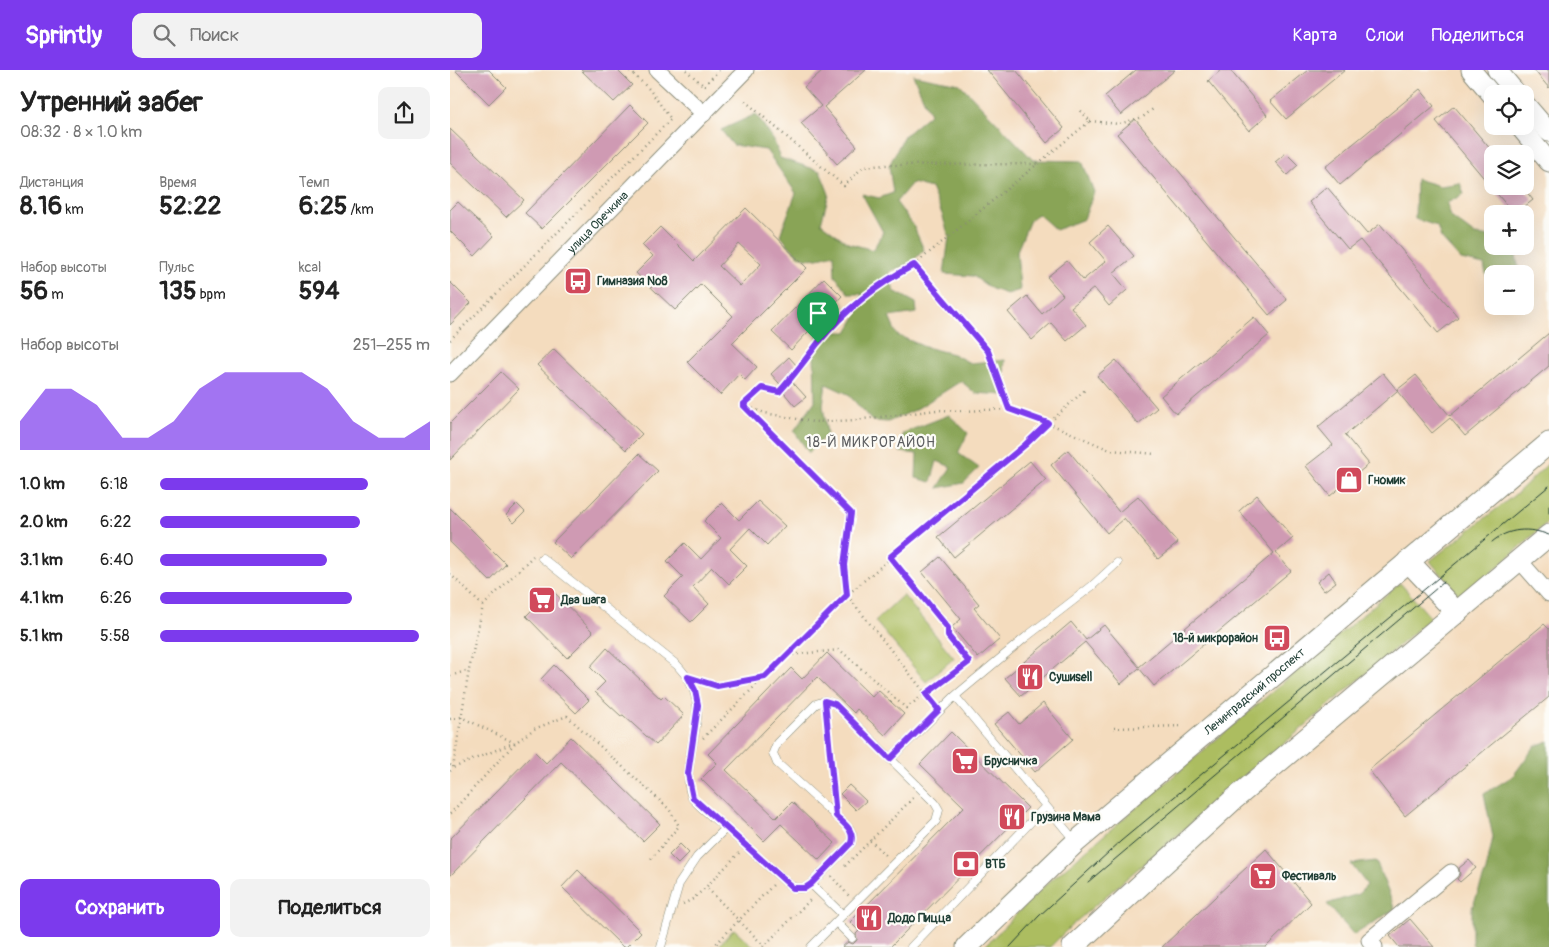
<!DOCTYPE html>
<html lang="ru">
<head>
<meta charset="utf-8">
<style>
	body { margin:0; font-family:Pangolin,sans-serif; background:#f2f2f2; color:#222; height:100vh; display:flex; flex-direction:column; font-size:19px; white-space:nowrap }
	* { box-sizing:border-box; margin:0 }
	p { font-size:16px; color:#767676 }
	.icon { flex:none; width:28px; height:28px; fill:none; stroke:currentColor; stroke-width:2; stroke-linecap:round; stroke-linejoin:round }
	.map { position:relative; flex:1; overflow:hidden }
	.drawer { display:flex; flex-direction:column; background:#fff; width:450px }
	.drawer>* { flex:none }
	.controls { position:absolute; left:1034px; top:15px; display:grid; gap:10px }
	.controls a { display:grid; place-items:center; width:50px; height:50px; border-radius:10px; background:#fff; box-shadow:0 5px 20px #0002; font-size:25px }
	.pin { position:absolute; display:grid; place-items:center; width:42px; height:42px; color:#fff; margin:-51px -21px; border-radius:50% 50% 50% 0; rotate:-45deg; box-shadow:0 0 5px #0007 }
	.pin .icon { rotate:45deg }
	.round { display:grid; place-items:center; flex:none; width:52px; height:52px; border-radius:10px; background:#f2f2f2 }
	.overview { display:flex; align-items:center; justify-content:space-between; height:85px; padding:0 20px }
	h1 { font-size:28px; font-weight:700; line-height:38px }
	.stats { display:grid; grid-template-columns:repeat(3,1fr); gap:8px; height:85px; padding:5px 20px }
	.stats div { display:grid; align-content:center }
	.stats b { font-size:25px; font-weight:700 }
	.stats small { font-size:14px; font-weight:400 }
	.stats p { font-size:14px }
	.chart { height:140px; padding:10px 20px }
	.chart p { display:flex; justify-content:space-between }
	.chart svg { width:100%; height:90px; margin-top:5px; fill:#7c3aed; opacity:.7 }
	.cta { display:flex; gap:10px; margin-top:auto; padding:10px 20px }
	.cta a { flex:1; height:58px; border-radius:10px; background:#7c3aed; color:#fff; font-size:20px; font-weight:700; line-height:58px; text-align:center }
	.cta a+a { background:#f2f2f2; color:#222 }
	ul { padding:0 20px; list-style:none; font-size:16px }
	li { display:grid; grid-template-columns:80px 60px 1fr; align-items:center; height:38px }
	li i { height:12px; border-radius:6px; background:#7c3aed }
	header { display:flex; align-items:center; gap:30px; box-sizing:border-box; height:70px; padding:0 25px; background:#7c3aed; color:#fff }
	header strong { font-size:24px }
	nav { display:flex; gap:28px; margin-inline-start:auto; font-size:18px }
	.search { width:350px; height:45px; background:#f2f2f2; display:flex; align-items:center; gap:12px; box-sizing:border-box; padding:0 18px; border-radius:10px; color:#767676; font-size:19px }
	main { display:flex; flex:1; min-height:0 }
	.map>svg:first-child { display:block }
	.green { fill:#acbd61; stroke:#667d4a }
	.forest { fill:#89a457; stroke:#547046 }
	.building { fill:#cf9ab3; fill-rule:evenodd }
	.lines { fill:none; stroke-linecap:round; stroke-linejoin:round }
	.service-casing { stroke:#8a8c79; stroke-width:9 }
	.minor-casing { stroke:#8a8c79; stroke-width:17 }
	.tertiary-casing { stroke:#8a8c79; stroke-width:21 }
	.secondary-casing { stroke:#8a8c79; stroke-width:23 }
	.path { stroke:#8a8c79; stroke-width:2.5; stroke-dasharray:1 4; stroke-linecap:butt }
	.service { stroke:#fff; stroke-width:8 }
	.minor { stroke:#fff; stroke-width:15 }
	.tertiary { stroke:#fff; stroke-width:19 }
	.secondary { stroke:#fff; stroke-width:21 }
	.tram { stroke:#1f3d34; stroke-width:1 }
	.route-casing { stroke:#fff; stroke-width:10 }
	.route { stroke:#7c3aed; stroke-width:6 }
	.labels { text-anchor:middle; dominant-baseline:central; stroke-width:4.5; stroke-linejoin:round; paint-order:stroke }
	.street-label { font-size:12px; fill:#1f3d34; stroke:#fdfcf7 }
	.poi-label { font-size:12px; font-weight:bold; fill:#1f3d34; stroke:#fdfcf7; text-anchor:start }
	.neighbourhood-label { font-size:14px; letter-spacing:1px; fill:#5d5e60; stroke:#fdfcf7 }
</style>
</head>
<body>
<header>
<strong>Sprintly</strong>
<div class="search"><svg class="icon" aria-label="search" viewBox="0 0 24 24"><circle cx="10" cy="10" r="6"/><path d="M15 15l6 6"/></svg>Поиск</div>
<nav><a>Карта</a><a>Слои</a><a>Поделиться</a></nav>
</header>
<main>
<section class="drawer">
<div class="overview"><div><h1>Утренний забег</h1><p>08:32 · 8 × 1.0 km</p></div><a class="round"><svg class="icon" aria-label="share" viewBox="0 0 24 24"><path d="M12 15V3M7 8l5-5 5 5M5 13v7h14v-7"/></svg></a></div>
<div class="stats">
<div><p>Дистанция</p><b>8.16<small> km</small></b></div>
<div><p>Время</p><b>52:22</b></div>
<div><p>Темп</p><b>6:25<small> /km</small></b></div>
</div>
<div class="stats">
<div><p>Набор высоты</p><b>56<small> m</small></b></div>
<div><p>Пульс</p><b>135<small> bpm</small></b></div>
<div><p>kcal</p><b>594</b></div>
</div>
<div class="chart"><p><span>Набор высоты</span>251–255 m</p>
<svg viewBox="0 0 160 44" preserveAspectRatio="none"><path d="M0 44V30L10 14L20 14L30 22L40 38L50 38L60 30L70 14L80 6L90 6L100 6L110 6L120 14L130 30L140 38L150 38L160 30V44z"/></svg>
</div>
<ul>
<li><b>1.0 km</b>6:18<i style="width:77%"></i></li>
<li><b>2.0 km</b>6:22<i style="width:74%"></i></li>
<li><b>3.1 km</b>6:40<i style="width:62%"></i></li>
<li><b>4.1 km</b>6:26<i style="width:71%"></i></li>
<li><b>5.1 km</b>5:58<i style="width:96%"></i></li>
</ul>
<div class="cta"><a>Сохранить</a><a>Поделиться</a></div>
</section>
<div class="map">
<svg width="1099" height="877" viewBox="0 0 1099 877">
	<rect width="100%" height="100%" fill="#fdfcf7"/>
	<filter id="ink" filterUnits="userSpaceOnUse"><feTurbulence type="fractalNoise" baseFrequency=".02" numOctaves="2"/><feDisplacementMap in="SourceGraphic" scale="10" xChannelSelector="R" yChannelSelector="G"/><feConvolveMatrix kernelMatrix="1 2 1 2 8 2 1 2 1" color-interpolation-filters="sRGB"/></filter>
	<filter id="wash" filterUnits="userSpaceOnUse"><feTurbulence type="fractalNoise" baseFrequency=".0096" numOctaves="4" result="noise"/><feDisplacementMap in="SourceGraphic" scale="20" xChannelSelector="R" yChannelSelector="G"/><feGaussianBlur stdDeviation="1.12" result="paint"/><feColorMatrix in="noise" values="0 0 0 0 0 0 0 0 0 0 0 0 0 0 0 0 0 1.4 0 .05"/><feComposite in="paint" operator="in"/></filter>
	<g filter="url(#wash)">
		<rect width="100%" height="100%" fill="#f4dcbe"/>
		<!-- green -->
		<path class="green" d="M1099,393V451L1012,529L980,491L1067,423Z
			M950,513L981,548L622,855L600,877H534L592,818Z
			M453,525L504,588L476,612L425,551Z
			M284,859L304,877H273L270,874Z"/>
		<!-- forest -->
		<path class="forest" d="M463,5L510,14L583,90L632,91L644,122L634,149L606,160L588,144L580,150L567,181L570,220L557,224L542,219L523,206L494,204L499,167L492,144L481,118L462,113L446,132L463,155L474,180L461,193L439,202L444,221L466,233L467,243L439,247L447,265L475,277L503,284L520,293L555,290L554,303L555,325L525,323L511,311L465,340L438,352L422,351L398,324L376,314L373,335L377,364L359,383L344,361L365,331L364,280L369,262H397L408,243L412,224H399L385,206L384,184C353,193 350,190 330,165L346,123L316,80L283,75L271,60L306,44L324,71L330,88L370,101L379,124L371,153L398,173L423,180L433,162L412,124L429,128L443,123L439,96L454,66L480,44Z
			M966,109L990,116L1010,113L1014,124L997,133L1001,147L1025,165L1042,167V176H1064L1070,204H1042V214L1037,209L1034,195L1011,190L991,168L987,156L965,149Z
			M499,345L518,363L508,383L529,398L514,413L488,418L501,397L487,391L481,412L466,408L467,384L450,382L453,363Z
			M1099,671V877H1025L1022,874V838L1036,801L1043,767L1034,724L1063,706L1085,676Z
			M926,791L945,839L904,865L877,834L908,824L917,815L901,794Z"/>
		<g id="blocks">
			<!-- building -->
			<path class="building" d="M5,0H39L56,17L39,34Z
				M131,0H167L182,15L164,32Z
				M373,0H416L374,37L407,76L387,94L351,53L371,36L354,17Z
				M537,0H566L614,58L597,73Z
				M686,0H725L671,45L655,26Z
				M771,0H780L817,45L799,61L758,11Z
				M858,0H895L836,49L820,31Z
				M1084,0H1099V18Z
				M970,19L984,36L890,115L875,97Z
				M180,35L198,53L92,159L75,143Z
				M1004,36L1042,81V116H1072L1083,130L1065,144H1064L986,51Z
				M685,49L837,230L819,245L667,64Z
				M0,59L74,130L56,147L0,93Z
				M836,83L848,95L837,105L825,92Z
				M877,117L917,164L930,154L1008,247L988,263L910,170L898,179L859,132Z
				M8,132L44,166L25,186L0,161V140Z
				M296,138L357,198L282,273L307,297L295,310L289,304L270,325L237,292L283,246L251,214L225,240L186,203L203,186L192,175L210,157L244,191ZM289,174L311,194L290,216L269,196Z
				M658,156L684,186L663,203L677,220L659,236L644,218L621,237L636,255L617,271L601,253L582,270L558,242L577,226L592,244L613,225L597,207L617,191L633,210L656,191L640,172Z
				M374,208L392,226L341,280L322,262Z
				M0,212L21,233L0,255Z
				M804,247L819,265L726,344L711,326Z
				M1099,263V296L1015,366L1000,348L982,363L947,321L895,365L919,394L880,426L856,396L883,375L868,357L933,303L947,320L966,305L1000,346Z
				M104,279L192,364L176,380L87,295Z
				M339,287L347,296L337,306L356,327L345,336L334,323L336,321L321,304Z
				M666,290L707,338L688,354L647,306Z
				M51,302L69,319L0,390V353Z
				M618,380L669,442L688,426L728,473L708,489L674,448L657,463L601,395Z
				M189,384L208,401L121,489L103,472Z
				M580,391L596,410L504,487L488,467Z
				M807,425L843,468L826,483L841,501L704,616L689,598L671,614L635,572L571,626L555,608L621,552L636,570L654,555L689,597L824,483L789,441Z
				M308,431L335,456L317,475L300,458L280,479L297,496L279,514L262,497L243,517L259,534L241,552L214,526L233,507L217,491L235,473L251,489L271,468L254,451L272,433L289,450Z
				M67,434L75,442L64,453L56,445Z
				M0,438L56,494L40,511L0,472Z
				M490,487L529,534L524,538L550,569L528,588L502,557L511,549L472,502Z
				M879,502L886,512L874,521L867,512Z
				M102,520L143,562L117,588L76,546Z
				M1094,554L1099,559V627L955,746L919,700Z
				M157,578L211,629L214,626L234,645L206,675L173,645L171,646L145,622L155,612L140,597Z
				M377,583L422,627L428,620L454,644L435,665L407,639L404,643L367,607L276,700L326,748L342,732L385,773L369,790L331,754L314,771L251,709L267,693L258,684L341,598L352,609Z
				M104,595L139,630L126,643L91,609Z
				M593,633L623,669L585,702L544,654L559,642L569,654Z
				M501,662L578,738L440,877H392L398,872L403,874L407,870L406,864L409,861L400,852L514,737L470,694Z
				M121,667L210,754L193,771L111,692L0,806V769L85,682L96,693Z
				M399,715L416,731L406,740L390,724Z
				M230,774L239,783L228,794L219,785Z
				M816,779L861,833L816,877H712Z
				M1019,790L1026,798L1010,812L1007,809L1010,805L1009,798Z
				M128,800L191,862L176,877H173L112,817Z
				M960,849L984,877H949L940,866Z"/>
		</g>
	</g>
	<g filter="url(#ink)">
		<use href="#blocks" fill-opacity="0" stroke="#8a8c79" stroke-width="1"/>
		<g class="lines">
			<!-- service casing -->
			<g class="service-casing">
				<path id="service" d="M92,488L227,595C261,631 243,655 239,696C238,706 238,718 242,727C246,735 268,751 276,758L247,787L229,814L211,877
					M505,626L625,771
					M440,689L505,626L576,567L642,516L667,493
					M276,758L338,814C347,820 353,819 361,814L401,773L402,764L399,758L327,693L323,683L327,673L366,634L375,631L385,634L485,733L489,740L486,751L361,877
					M361,814L393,845
					M386,852L402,868
					M461,877L596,736"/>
			</g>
			<!-- minor casing -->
			<g class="minor-casing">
				<g id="minor">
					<path d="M207,0L254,44"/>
					<path id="s1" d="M0,304L296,0"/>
					<path d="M1070,491L1099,524"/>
					<path d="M925,877L919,870L1001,802"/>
				</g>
			</g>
			<!-- tertiary casing -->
			<g class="tertiary-casing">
				<path id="tertiary" d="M1021,0L1042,25
					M1047,0L1067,24
					M1075,34L1099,62
					M1069,56L1099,92"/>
			</g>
			<!-- secondary casing -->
			<g class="secondary-casing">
				<g id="secondary">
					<path d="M958,491L1007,543"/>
					<path id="s2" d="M517,877L626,772L1099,373"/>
					<path d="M623,877L783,730L1099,465"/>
				</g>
			</g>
			<!-- path -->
			<path class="path" d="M236,0L254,16L269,0
				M295,31L394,116L413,97L435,95L587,94
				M640,51L669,54L693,47L703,39
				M464,195L640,51L630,40
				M0,270L221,49L199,19L179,0
				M293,335L315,343L363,352L405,350L487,340L512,341L559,339L598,353L660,380L706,384
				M293,335L312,319L329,322C343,307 355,290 368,273C394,241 427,214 464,195L538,281L558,339
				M294,336L401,443L394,495L397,525L483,633
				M0,504L33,536L19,600L0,606
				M33,536L83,486
				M338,585L390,580L456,638L519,592L498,565V558L440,487
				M249,610L267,616L314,607
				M376,641L384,732
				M0,649L11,647L65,673L84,659L117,646L219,739L229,756L201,789
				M664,658L732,656
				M253,668L397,525L575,375L636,319
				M0,695L3,698L19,600
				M0,701L3,698L63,673
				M0,744L65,673
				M420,770L437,787
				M289,783L256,817L314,876
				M395,796L465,726
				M381,806L399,826
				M233,834L243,829L256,817
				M263,877L324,814
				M313,877L362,828"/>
			<!-- service -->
			<use href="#service" class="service"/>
			<!-- minor -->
			<use href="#minor" class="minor"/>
			<!-- tertiary -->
			<use href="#tertiary" class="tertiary"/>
			<!-- secondary -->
			<use href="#secondary" class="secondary"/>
			<!-- tram -->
			<path class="tram" d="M1099,436V443
				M1042,472C1058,458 1079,457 1099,465
				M638,812L994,512
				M560,877L589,846L671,771L1099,416"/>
		</g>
	</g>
	<g class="lines" filter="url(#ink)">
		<!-- route casing -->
		<g class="route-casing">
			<path id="route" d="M464,195L538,281L559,339L598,353L575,375L440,487L498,558V566L519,592L476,624L489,640L440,689L385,634L375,631L386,746C394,754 405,760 401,773L361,814L355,818H343L243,728L238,704L248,635L245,620L238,607L267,616L315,607L397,525L394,495L401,443L293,335L312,318L329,322C343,307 355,290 368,273C394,241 427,214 464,195Z"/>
		</g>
		<!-- route -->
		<use href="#route" class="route"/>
	</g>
	<!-- icons -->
	<defs>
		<g id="bus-square" transform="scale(1.4375)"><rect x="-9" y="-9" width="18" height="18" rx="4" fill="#d1495b" stroke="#fdfcf7"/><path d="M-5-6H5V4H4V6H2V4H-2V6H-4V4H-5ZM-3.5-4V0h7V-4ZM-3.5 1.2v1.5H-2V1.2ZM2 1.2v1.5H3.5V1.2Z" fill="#fff"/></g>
		<g id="shop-square" transform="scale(1.4375)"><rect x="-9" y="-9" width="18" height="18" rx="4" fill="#d1495b" stroke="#fdfcf7"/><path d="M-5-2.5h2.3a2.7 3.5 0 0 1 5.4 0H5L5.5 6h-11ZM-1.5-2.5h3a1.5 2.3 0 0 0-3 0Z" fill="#fff"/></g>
		<g id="supermarket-square" transform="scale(1.4375)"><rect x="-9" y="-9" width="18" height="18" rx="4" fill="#d1495b" stroke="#fdfcf7"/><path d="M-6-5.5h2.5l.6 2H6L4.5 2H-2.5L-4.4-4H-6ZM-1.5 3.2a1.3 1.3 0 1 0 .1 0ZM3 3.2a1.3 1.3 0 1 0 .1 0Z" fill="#fff"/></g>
		<g id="restaurant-square" transform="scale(1.4375)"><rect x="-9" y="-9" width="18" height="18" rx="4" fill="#d1495b" stroke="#fdfcf7"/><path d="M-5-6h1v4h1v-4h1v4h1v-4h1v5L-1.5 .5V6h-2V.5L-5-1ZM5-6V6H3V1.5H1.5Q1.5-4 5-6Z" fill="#fff"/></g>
		<g id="bank-square" transform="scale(1.4375)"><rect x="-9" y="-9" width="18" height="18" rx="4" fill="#d1495b" stroke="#fdfcf7"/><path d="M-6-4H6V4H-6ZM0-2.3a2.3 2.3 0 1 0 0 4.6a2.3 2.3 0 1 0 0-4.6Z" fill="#fff"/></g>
	</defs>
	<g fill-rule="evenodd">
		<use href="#bus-square" x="128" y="211"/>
		<use href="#shop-square" x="899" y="410"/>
		<use href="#supermarket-square" x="92" y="530"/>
		<use href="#bus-square" x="827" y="568"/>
		<use href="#restaurant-square" x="580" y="607"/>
		<use href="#supermarket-square" x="515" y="691"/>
		<use href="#restaurant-square" x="562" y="747"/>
		<use href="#bank-square" x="516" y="794"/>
		<use href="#supermarket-square" x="813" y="806"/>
		<use href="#restaurant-square" x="419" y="848"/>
	</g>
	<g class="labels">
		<!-- street labels -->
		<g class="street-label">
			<text stroke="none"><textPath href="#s1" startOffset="212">улица Оречкина</textPath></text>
			<text stroke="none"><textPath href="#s2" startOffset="385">Ленинградский проспект</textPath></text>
		</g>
		<!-- poi labels -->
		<g class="poi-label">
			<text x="147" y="211">Гимназия №8</text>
			<text x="918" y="410">Гномик</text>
			<text x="111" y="530">Два шага</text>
			<text x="808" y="568" text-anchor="end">18-й микрорайон</text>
			<text x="599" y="607">Сушиsell</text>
			<text x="534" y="691">Брусничка</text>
			<text x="581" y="747">Грузина Мама</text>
			<text x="535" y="794">ВТБ</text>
			<text x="832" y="806">Фестиваль</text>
			<text x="438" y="848">Додо Пицца</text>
		</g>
		<!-- neighbourhood labels -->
		<g class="neighbourhood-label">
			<text x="421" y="372">18-Й МИКРОРАЙОН</text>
		</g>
	</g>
</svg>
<div class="controls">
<a><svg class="icon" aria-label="locate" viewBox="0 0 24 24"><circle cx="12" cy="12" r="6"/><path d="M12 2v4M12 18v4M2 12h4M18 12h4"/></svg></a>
<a><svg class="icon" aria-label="layers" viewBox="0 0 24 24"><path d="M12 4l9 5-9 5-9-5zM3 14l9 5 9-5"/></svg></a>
<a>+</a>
<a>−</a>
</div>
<div class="pin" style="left:368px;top:273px;background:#1e9e55"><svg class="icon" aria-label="arrive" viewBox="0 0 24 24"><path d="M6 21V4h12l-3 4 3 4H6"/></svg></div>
</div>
</main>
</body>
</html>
